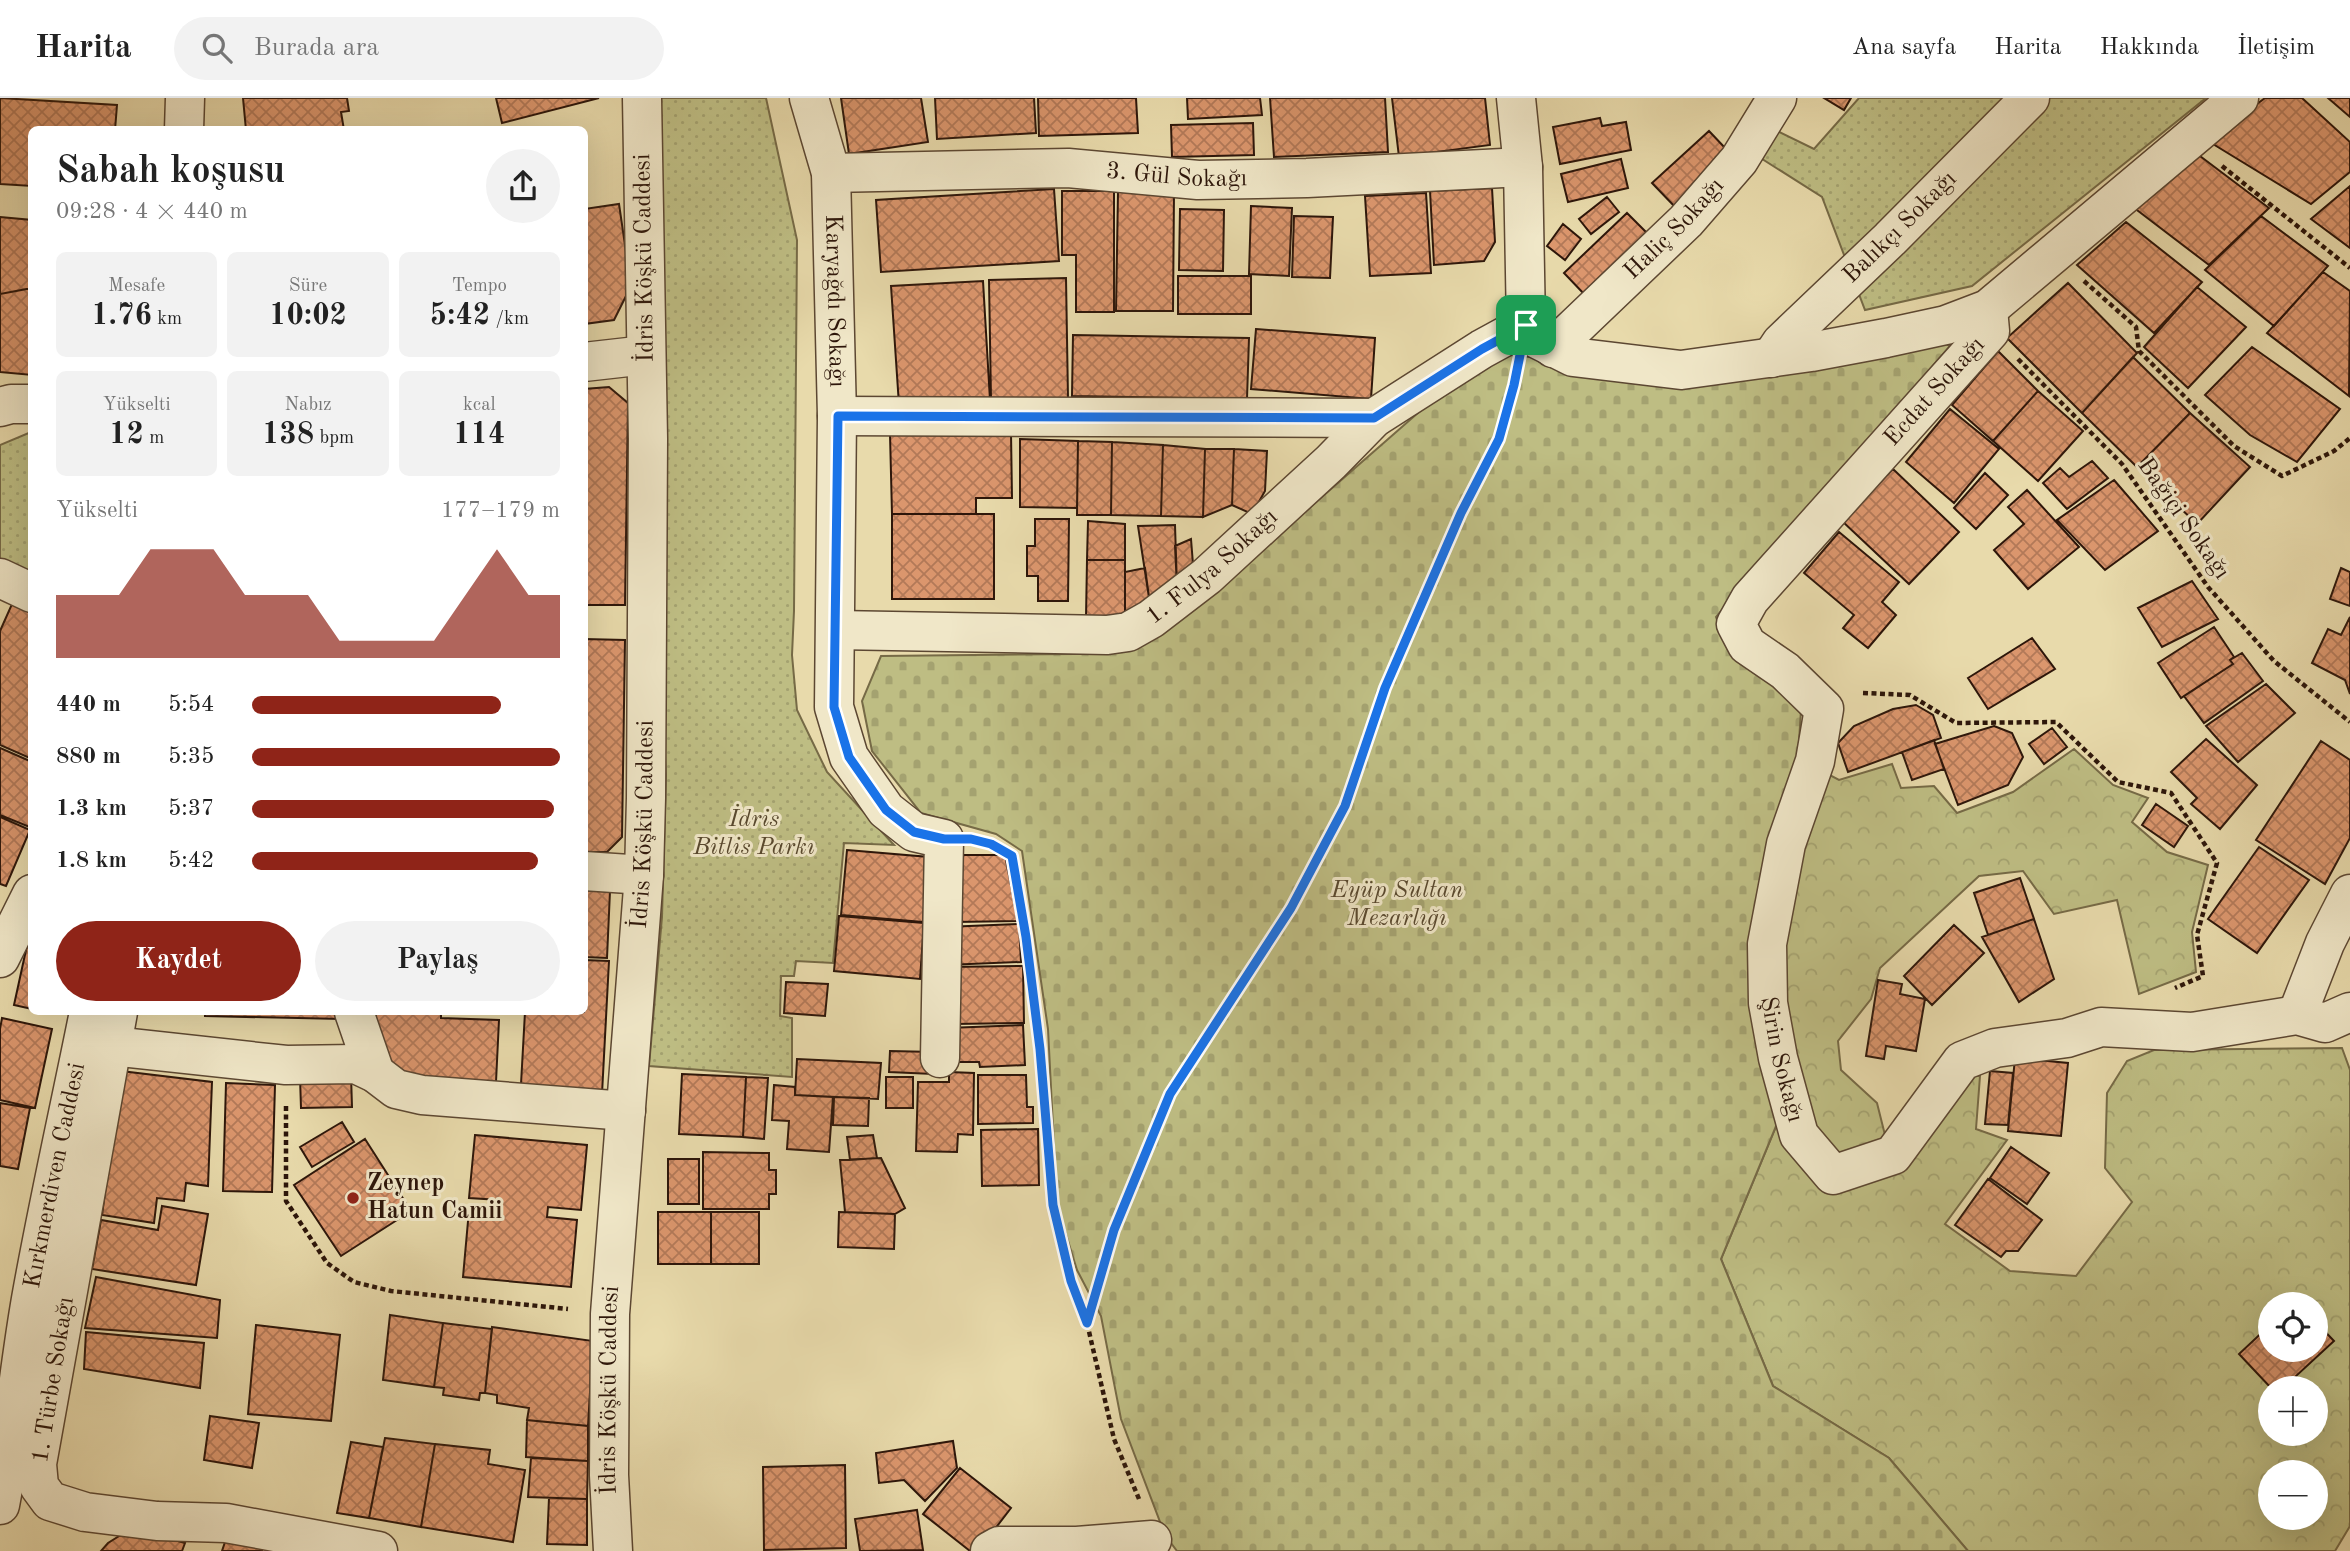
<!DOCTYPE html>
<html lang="tr">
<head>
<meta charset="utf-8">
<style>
	body { margin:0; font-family:"Old Standard TT",serif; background:#f2f2f2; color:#222; height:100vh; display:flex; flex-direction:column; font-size:26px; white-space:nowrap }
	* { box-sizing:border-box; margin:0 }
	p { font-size:23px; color:#767676 }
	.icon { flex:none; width:38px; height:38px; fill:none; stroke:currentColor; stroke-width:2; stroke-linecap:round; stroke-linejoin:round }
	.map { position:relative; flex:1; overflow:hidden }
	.panel { position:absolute; left:28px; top:28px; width:560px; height:889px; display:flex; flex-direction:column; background:#fff; border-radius:10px; box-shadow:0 7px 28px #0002 }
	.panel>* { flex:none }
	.fabs { position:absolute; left:2258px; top:1194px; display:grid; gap:14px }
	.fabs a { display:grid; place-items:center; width:70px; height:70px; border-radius:50%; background:#fff; box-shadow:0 7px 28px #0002; font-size:35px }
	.pin { position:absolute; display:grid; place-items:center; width:60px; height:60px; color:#fff; margin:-30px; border-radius:14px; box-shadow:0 4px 10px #0006 }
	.round { display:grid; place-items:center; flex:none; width:74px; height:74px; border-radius:37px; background:#f2f2f2 }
	.headline { display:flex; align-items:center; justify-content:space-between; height:119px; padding:0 28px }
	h1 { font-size:38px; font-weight:600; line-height:52px }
	.metrics { display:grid; grid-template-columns:repeat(3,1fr); gap:10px; height:119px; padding:7px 28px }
	.metrics div { display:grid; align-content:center; border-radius:10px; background:#f2f2f2; text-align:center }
	.metrics b { font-size:30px; font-weight:600 }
	.metrics small { font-size:19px; font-weight:400 }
	.metrics p { font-size:19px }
	.chart { height:196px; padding:14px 28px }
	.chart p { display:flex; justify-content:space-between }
	.chart svg { width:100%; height:126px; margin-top:7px; fill:#8f2418; opacity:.7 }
	.cta { display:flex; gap:14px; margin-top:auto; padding:14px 28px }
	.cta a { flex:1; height:80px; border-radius:42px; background:#8f2418; color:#fff; font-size:28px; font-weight:600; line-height:80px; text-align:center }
	.cta a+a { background:#f2f2f2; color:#222 }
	ul { padding:0 28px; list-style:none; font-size:23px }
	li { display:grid; grid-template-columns:112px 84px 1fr; align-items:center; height:52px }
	li i { height:18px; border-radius:9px; background:#8f2418 }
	header { display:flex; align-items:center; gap:42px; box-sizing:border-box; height:98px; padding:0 35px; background:#fff; border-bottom:2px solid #e0e0e0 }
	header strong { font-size:33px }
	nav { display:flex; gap:38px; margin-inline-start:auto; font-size:24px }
	.search { width:490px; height:63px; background:#f2f2f2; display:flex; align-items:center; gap:18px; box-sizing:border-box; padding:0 24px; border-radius:38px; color:#767676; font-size:26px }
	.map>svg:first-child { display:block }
	.forest { fill:url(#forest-crowns); stroke:#766a46; stroke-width:2; fill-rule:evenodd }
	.cemetery { fill:url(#cemetery-stones); stroke:#766a46; stroke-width:2 }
	.park { fill:url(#park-dots); stroke:#766a46; stroke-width:2 }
	.building { fill:url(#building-cross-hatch); stroke:#2d160a; stroke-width:2 }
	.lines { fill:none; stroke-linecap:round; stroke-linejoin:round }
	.minor-casing { stroke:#5c4732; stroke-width:41 }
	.path { stroke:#2d160a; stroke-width:4.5; stroke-dasharray:5 3.5; stroke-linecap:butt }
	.minor { stroke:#f0e7c8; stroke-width:38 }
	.route-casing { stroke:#fff; stroke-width:14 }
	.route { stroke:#1a73e8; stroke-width:9 }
	.poi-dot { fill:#8f2418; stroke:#f0e7c8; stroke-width:2.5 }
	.labels { text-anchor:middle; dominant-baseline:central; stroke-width:6; stroke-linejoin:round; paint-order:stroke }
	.street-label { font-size:24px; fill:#2d160a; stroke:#f0e7c8 }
	.park-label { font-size:24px; font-style:italic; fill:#58482e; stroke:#f0e7c8 }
	.poi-label { font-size:24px; font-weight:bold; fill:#2d160a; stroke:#f0e7c8; text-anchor:start }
</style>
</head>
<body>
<header>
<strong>Harita</strong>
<div class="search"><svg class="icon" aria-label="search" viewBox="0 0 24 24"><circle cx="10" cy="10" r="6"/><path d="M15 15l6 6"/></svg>Burada ara</div>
<nav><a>Ana sayfa</a><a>Harita</a><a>Hakkında</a><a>İletişim</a></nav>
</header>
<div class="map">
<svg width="2350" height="1453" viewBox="0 0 2350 1453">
	<defs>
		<pattern id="forest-crowns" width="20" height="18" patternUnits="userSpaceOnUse" patternTransform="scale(1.75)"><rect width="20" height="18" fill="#bebd83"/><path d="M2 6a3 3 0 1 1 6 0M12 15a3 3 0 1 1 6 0" fill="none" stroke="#a4a270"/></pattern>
		<pattern id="cemetery-stones" width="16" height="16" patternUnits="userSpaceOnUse" patternTransform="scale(1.75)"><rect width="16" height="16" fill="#bebd83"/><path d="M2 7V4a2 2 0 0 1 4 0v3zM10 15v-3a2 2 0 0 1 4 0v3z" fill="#a4a270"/></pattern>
		<pattern id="park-dots" width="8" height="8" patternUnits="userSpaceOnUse" patternTransform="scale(1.75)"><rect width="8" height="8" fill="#bebd83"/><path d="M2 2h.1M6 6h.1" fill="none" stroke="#a4a270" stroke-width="1.8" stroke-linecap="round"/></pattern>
		<pattern id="building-cross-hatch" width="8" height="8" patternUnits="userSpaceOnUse" patternTransform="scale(1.75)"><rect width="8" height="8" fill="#db966d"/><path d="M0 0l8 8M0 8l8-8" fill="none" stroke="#b27958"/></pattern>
	</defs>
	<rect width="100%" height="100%" fill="#e8daab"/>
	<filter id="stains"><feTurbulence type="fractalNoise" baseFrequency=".00286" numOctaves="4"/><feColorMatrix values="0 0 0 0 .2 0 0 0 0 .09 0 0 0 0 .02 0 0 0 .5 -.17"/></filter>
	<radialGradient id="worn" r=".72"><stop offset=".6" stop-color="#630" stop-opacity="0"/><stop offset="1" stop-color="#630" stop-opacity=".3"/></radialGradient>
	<!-- forest -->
	<path class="forest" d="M2074,651L2113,687L2148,700L2132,724L2167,754L2208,767L2192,834L2196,874L2139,896L2117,802L2054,816L2023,773L1979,778L1880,870L1871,901L1838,943L1841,972L1877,1005L1888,1049L1836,1067L1808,1034L1777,841L1824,674L1839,682L1892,666L1901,690L1934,688L1957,715L2013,694Z
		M2342,950L2350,972V1428L2335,1453H1968L1889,1360L1773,1288L1721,1161L1779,1021L1822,1090L1964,977L1980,978L1976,1031L2007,1042L1945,1126L2010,1173L2076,1178L2132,1104L2105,1070L2107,995L2127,963L2154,952ZM2270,1206H2315V1251H2270ZM2270,1290H2315V1335H2270ZM2270,1374H2315V1419H2270Z"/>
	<!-- cemetery -->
	<path class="cemetery" d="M1938,242L1950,248L1716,519L1726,547L1801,612L1798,659L1761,790L1779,1021L1721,1161L1773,1288L1889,1360L1968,1453H1177L1165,1437L1121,1321L1101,1218L1077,1172L1057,1107L1048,931L1022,753L996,736L921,715L872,653L862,603L881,558L1075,556L1132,552L1291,426L1443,293L1499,256L1541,260Z"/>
	<!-- park -->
	<path class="park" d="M660,0H766L797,142L794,513L792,557L797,612L827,674L894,747L844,745L833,865L796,863L794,878H781L780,918L792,920V979L649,968L662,819L666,677L661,581Z
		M1859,0H2206L1972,188L1865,212L1822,99L1737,45L1753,21L1814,51Z
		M31,334V474L0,470V347Z"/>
	<!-- building -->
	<path class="building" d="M0,0L117,7L115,32H32V88L0,86Z
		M243,0H347L349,13L341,14L344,32H246Z
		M496,0H599L502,25Z
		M841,0H921L928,44L849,56Z
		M935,0H1034L1036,35L937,41Z
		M1038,0H1136L1138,35L1039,38Z
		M1187,0H1260L1262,17L1188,21Z
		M1270,0H1385L1388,54L1274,59Z
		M1392,0H1485L1490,47L1399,59Z
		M1824,0H1851L1844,12Z
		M2265,0H2302L2350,44V74L2311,106L2208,43Z
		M2328,0H2350V19Z
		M1600,20L1602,28L1626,24L1631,52L1560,66L1553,29Z
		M1253,25L1254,57L1172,59L1171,27Z
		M1709,33L1726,51L1716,59L1724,69L1678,112L1652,85Z
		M2192,52L2269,110L2209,167L2129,106Z
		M1621,61L1628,90L1568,104L1561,76Z
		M2350,88V150L2311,121Z
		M1492,90L1495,144L1484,163L1434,167L1430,93Z
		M1054,91L1059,163L881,174L876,102Z
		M1062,93H1114V214H1076V157H1062Z
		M1118,94H1174L1173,213H1116Z
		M1426,95L1431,175L1370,178L1365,98Z
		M1607,99L1619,114L1591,136L1579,121Z
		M619,106L631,188L614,222L584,226V111Z
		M1251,108L1292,110L1289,178L1249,176Z
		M1180,111L1224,112L1223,173L1179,172Z
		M1627,115L1650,138L1586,198L1564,175Z
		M1294,118L1333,119L1330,180L1292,179Z
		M2261,118L2328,168L2274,228L2205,172Z
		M0,119L32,122V190L0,196Z
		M2126,124L2202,184L2154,235L2077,167Z
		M1563,126L1581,141L1565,162L1547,148Z
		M2323,174L2350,193L2349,298L2267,235Z
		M1178,178H1251V216H1178Z
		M1066,180L1068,300L991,302L989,182Z
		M983,183L990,302L899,307L891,188Z
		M2068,185L2137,255L2082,315L2007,240Z
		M2197,189L2246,229L2188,290L2144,249Z
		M32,190V277L0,274V196Z
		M1256,231L1375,240L1371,301L1251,291Z
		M1073,237L1249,240L1247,301L1072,298Z
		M2252,249L2340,311L2297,364L2250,337L2205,297Z
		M1998,253L2038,293L1993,343L1952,307Z
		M2133,259L2190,315L2137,369L2082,315Z
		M609,289L628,305L625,507H584V291Z
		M2038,293L2083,333L2038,383L1993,343Z
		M1950,311L1999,351L1954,405L1906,364Z
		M2190,315L2250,369L2197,426L2137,369Z
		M1011,335L1012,400H976V416H892L890,336Z
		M1020,341L1078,343L1077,410L1020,409Z
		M1078,343L1112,344L1111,417H1077Z
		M1112,344L1163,347L1161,418L1111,417Z
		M1163,347L1205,351L1203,419L1161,418Z
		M1205,351H1234L1232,407L1203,419Z
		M1234,351L1267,353L1265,393L1252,416L1232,407Z
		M2092,363L2108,380L2067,411L2043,385L2060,370L2069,379Z
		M1893,371L1959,434L1909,486L1842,423Z
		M1985,375L2008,397L1976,431L1954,410Z
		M2114,382L2158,433L2105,472L2057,422Z
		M2027,392L2079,449L2028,491L1994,452L2024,426L2008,409Z
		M892,416H994V501H892Z
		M1035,421H1069L1068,503H1038V478H1027V448H1035Z
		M1088,423L1125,426V462H1087Z
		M1175,427L1177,489L1150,506L1138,428Z
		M1839,434L1899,484L1882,504L1896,517L1868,550L1843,530L1854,517L1804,475Z
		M1191,441L1194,479L1177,489L1175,448Z
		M1087,462H1125V521L1086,520Z
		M1145,470L1150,506L1125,521V474Z
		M2341,470L2350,474V508L2330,501Z
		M2192,483L2218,521L2162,549L2138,510Z
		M12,506L32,515V661L0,647V533Z
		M2350,519V596L2345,582L2312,565L2328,531L2341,537Z
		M2214,529L2234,559L2230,562L2233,566L2181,600L2158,565Z
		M2032,540L2055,571L1988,611L1968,580Z
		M584,541L625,542L622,739L607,754H584Z
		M2242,555L2263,583L2204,625L2184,598L2233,566L2230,562Z
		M2266,586L2295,615L2238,664L2206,628Z
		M1916,607L1933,617L1941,640L1848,674L1838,645L1854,628L1893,611Z
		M1994,628L2012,635L2023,659L2008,687L1958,707L1935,646Z
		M2052,630L2067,649L2044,666L2029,646Z
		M2206,641L2257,687L2220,731L2191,706L2197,700L2171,674Z
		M1934,642L1944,671L1912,682L1902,654Z
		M2321,643L2350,662V740L2325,786L2256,742Z
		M0,650L32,664V730L0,717Z
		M2156,706L2188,728L2174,749L2142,727Z
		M0,719L30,732L6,788L0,786Z
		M2259,749L2309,782L2257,855L2208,821Z
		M847,752L929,759L923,824L841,817Z
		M952,757H1005L1018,823L955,824Z
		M2020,780L2034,821L1988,837L1974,795Z
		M584,791L610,793L607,860L584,859Z
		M839,818L924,825L920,881L834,873Z
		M2034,821L2054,881L2019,904L1982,839Z
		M1019,826L1021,864L946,867L945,829Z
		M1954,827L1984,855L1932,907L1904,878Z
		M31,829H32V911L14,907Z
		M584,862L609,863L602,996L521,986L525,914H584Z
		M1023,868L1024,925L955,926L946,869Z
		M1878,882L1902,886L1900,896L1925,901L1916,953L1886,948L1884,961L1866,958Z
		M786,884L828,886L825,918L784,915Z
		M205,914H339L341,921L205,918Z
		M376,914H441V920L499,922L496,984L400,981L375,944Z
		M2,920L52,931L35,1010L0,1002V931Z
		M1023,927L1025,967L980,969L979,964H949L948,930Z
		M890,953L934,954L933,976L889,974Z
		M2015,960L2068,965L2061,1038L2008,1033Z
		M797,961L881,965L878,1001L795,997Z
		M121,973L212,984L208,1088L186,1085L184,1103L157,1100L154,1125L102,1117Z
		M1990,973L2013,975L2008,1027L1985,1026Z
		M949,974L974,975L973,1037L958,1036L957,1054L916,1053L918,984H949Z
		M682,976L746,979L743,1039L679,1036Z
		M351,977L352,1009L301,1010L300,979Z
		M978,977H1026L1027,1009H1033V1025L978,1026Z
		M746,979L768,980L764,1041L743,1039Z
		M886,979H913V1010H886Z
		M226,985L275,987L272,1094L223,1093Z
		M774,987L795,989V997L833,999L829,1054L787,1051L789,1023L772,1022Z
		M834,999L869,1000L868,1028L833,1027Z
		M0,1005L30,1010L18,1071L0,1068Z
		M342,1024L354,1044L312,1069L300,1049Z
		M1038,1031L1039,1087L982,1088L981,1032Z
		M475,1037L587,1047L581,1112L548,1109L547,1119L577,1122L571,1189L463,1179L469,1112L499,1115L500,1102L469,1100Z
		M873,1037L877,1060L850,1062L847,1039Z
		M365,1041L411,1113L341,1158L294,1087Z
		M2011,1049L2049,1075L2027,1106L1990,1080Z
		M703,1054L769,1055V1072H776V1096H769V1111H703Z
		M881,1060L905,1110L895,1116L845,1114L840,1062Z
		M668,1061H699V1106H668Z
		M1988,1081L2042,1122L2018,1153H2006L2001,1159L1955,1127Z
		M162,1108L208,1116L196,1187L92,1171L101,1122L158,1132Z
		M658,1114H711V1166H658Z
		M711,1114H759V1166H711Z
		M839,1114L895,1116L894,1151L838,1149Z
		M96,1179L220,1202L217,1240L85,1230Z
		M390,1217L443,1225L434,1289L383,1282Z
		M2315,1223L2334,1243L2283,1290H2271L2239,1256L2270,1227V1251H2315Z
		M443,1225L492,1231L485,1295H480L479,1302L443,1297L444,1290L434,1289Z
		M256,1227L340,1237L331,1323L248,1316Z
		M492,1229L593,1243L588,1328L527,1322L529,1310L497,1305V1297L485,1295Z
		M86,1234L204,1245L200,1290L84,1271Z
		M210,1318L259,1325L252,1370L204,1362Z
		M527,1322L588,1328V1363L526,1359Z
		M385,1340L435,1346L421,1429L369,1420Z
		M953,1343L957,1370L925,1403L904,1382L879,1385L876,1355Z
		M351,1344L383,1349L369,1420L337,1415Z
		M435,1346L490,1352L488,1366L525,1372L513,1444L421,1429Z
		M531,1360L588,1363L587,1401L528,1399Z
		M845,1367L846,1450L764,1452L763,1369Z
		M960,1370L1011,1410L978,1453H970L923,1416Z
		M549,1400L587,1401V1447L547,1446Z
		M917,1412L923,1452L860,1453L855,1421Z
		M132,1430L185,1445L182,1453H101L108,1445Z
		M229,1432L264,1437L262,1453H222Z"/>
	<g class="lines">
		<!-- minor casing -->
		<g class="minor-casing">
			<g id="minor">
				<path id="s1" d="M809,0L831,75L837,318L834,609L849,659L886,712L914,734L944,741L940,960"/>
				<path d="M1516,0L1523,69L1526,227"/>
				<path d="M184,32L185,0"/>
				<path id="s2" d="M831,75L1068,70L1198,82L1307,80L1523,69"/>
				<path id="s3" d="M1988,211L1990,233L1750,501L1736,526L1747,547L1785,573L1824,611L1815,663L1786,746L1767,846L1768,905L1778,960L1799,1037L1833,1077L1893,1057L1962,963L1995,950L2067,940L2101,929L2192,934L2297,917L2325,925L2350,914"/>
				<path d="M1526,227L1537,241L1573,259L1681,272L1811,254L1886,240L1946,227L1988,211L2239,0"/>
				<path id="s4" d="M1553,250L1686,123L1739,62L1777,0"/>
				<path id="s5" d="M1771,260L1781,245L1890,141L2030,0"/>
				<path d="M584,264L646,257"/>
				<path d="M0,309L11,306H32"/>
				<path d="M837,318L1374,320"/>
				<path d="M0,480L32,495"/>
				<path id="s6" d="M836,532L1107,537L1128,534L1151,521L1207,478L1331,364L1374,320L1482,251L1526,227"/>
				<path d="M584,773L644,777"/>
				<path d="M0,860L32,796"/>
				<path d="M118,914L37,1366L39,1388L50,1403L85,1414L157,1423L226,1425L378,1453"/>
				<path d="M354,914L375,975"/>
				<path d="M2297,917L2325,845L2350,796"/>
				<path d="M112,948L286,967L356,966L375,975L396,991L422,997L626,1013"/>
				<path id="s7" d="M0,1407C13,1339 19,1270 31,1201C48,1105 70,1009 89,914"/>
				<path id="s8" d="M613,1453L609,1377L610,1216L644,777L646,700L648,341L642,0"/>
				<path d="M990,1453L999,1448H1077L1152,1442"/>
			</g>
		</g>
		<!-- path -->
		<path class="path" d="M2222,68L2350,170
			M2084,183L2136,229L2139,253L2234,348L2282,378L2334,353L2350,340
			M2018,261L2122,366L2208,489L2274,563L2350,624
			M1863,595L1910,597L1956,625L2056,624L2118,684L2171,695L2217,765L2197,837L2203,878L2175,890
			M984,744L1012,758L1026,839L1040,951L1053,1107L1071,1183L1087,1224
			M286,1008V1103L327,1165L354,1184L391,1193L568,1211
			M1139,1401L1114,1341L1087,1225L1114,1132L1170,996L1291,810L1345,708L1385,590L1461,415L1499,341L1515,280"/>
		<!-- minor -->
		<use href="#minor" class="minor"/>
	</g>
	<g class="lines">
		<!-- route casing -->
		<g class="route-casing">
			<path id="route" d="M1526,227L1514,287L1499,341L1461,415L1385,590L1345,708L1291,810L1170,996L1114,1132L1087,1225L1071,1183L1053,1107L1040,951L1026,839L1012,758L991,746L971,741H944L914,734L886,712L849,659L834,609L838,318L1374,320L1482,251Z"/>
		</g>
		<!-- route -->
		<use href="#route" class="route"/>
	</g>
	<!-- markers -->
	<circle class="poi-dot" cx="353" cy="1100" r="7"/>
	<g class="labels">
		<!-- street labels -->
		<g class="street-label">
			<text stroke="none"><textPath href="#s2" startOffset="346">3. Gül Sokağı</textPath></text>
			<text stroke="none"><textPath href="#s5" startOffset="184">Balıkçı Sokağı</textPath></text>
			<text stroke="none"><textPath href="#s4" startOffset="170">Haliç Sokağı</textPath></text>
			<text transform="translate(645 160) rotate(-91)">İdris Köşkü Caddesi</text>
			<text stroke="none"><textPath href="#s1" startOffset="206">Karyağdı Sokağı</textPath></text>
			<text transform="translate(1935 294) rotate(-48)">Ecdat Sokağı</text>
			<text transform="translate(2183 421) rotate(55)">Bağiçi Sokağı</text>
			<text stroke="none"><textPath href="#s6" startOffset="399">1. Fulya Sokağı</textPath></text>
			<text stroke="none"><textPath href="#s8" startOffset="728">İdris Köşkü Caddesi</textPath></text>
			<text stroke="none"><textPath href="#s3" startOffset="894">Şirin Sokağı</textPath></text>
			<text stroke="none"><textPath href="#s7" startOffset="334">Kırkmerdiven Caddesi</textPath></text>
			<text transform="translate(54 1282) rotate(-81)">1. Türbe Sokağı</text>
			<text stroke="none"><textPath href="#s8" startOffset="161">İdris Köşkü Caddesi</textPath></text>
		</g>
		<!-- park labels -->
		<g class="park-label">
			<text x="754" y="722">İdris<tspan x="754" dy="28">Bitlis Parkı</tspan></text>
			<text x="1397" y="793">Eyüp Sultan<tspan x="1397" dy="28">Mezarlığı</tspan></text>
		</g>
		<!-- poi labels -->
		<g class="poi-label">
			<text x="367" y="1086">Zeynep<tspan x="367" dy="28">Hatun Camii</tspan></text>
		</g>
	</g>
	<rect width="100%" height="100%" filter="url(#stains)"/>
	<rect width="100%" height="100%" fill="url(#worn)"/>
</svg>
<div class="fabs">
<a><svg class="icon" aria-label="locate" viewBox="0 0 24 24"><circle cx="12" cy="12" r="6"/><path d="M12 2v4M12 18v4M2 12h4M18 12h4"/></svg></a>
<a>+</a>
<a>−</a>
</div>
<div class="pin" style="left:1526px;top:227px;background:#1e9e55"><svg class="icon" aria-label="arrive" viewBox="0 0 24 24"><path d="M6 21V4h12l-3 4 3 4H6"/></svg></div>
<section class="panel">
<div class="headline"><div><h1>Sabah koşusu</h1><p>09:28 · 4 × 440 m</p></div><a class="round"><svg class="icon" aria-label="share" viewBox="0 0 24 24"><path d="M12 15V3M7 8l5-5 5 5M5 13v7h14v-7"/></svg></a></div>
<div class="metrics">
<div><p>Mesafe</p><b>1.76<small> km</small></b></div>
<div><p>Süre</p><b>10:02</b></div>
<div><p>Tempo</p><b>5:42<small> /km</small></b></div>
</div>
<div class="metrics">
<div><p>Yükselti</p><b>12<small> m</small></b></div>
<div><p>Nabız</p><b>138<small> bpm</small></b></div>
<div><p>kcal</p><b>114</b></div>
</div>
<div class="chart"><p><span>Yükselti</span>177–179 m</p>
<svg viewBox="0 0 160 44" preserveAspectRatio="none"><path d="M0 44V22L10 22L20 22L30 6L40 6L50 6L60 22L70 22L80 22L90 38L100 38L110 38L120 38L130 22L140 6L150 22L160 22V44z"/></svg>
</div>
<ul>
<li><b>440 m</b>5:54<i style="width:81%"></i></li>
<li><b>880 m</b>5:35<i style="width:100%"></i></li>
<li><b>1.3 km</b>5:37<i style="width:98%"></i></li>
<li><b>1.8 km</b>5:42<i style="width:93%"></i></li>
</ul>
<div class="cta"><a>Kaydet</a><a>Paylaş</a></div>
</section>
</div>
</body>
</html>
